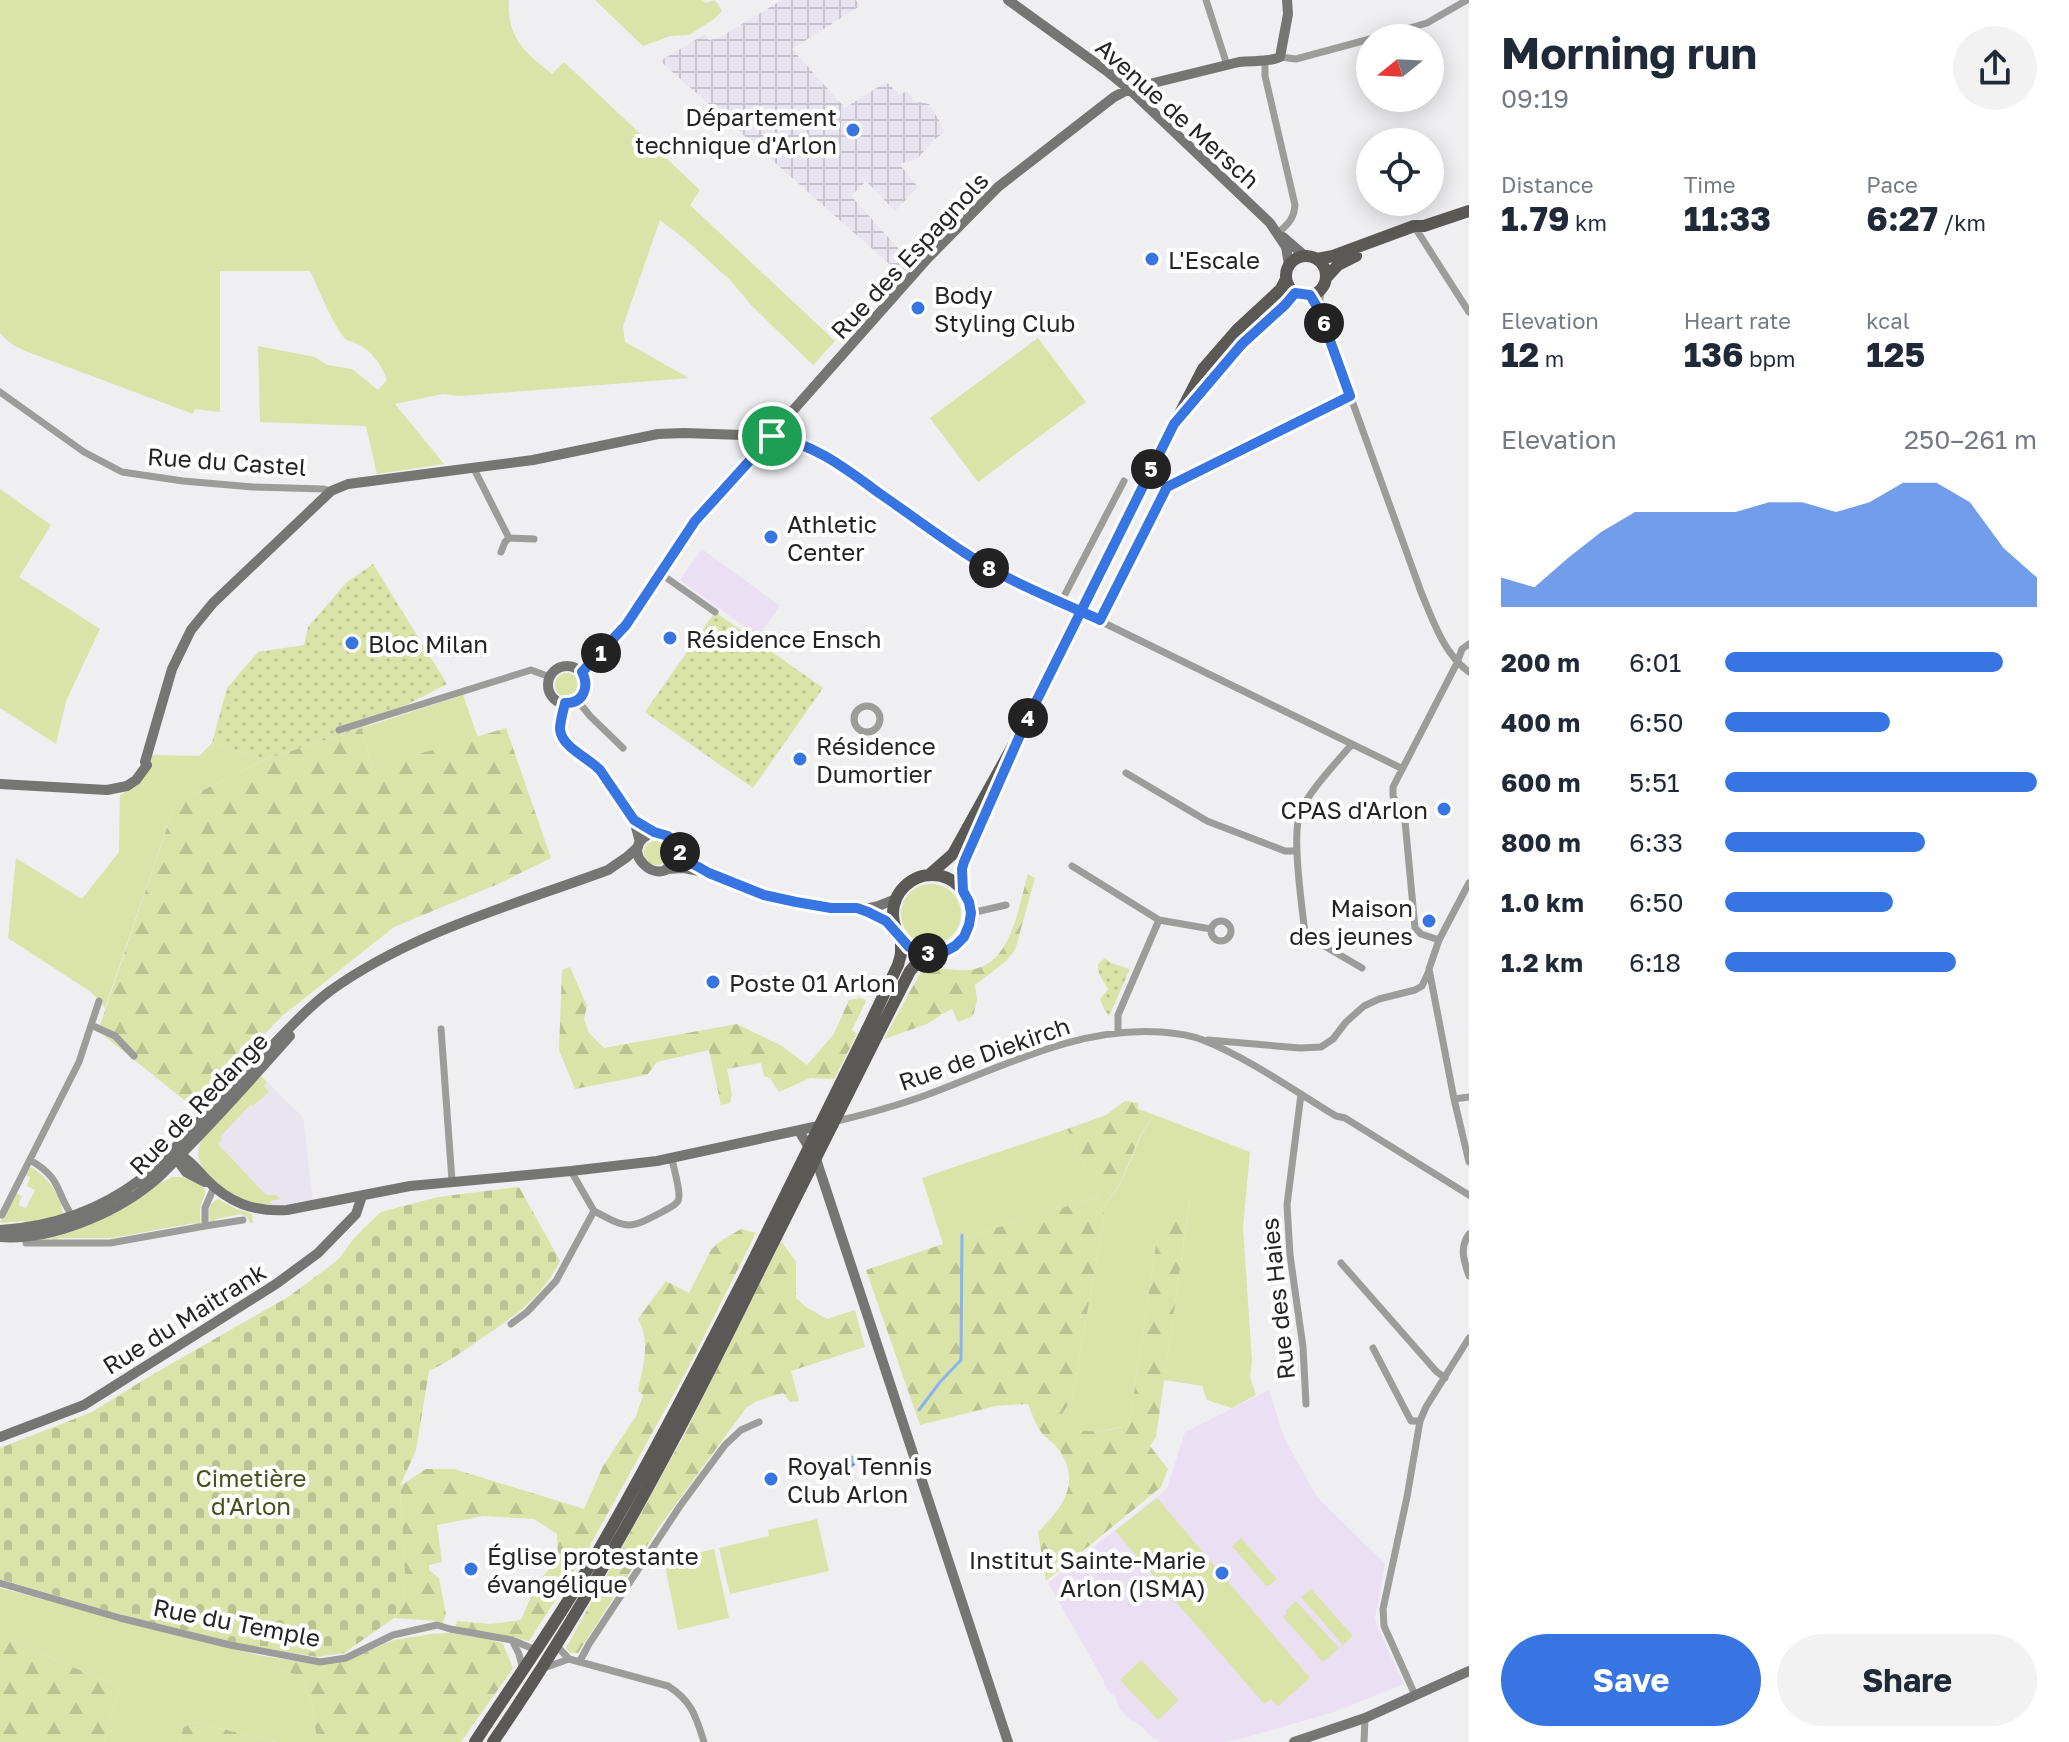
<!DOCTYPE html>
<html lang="en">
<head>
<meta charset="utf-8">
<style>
	body { margin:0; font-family:"Golos Text",sans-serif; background:#f2f2f3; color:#1f2937; height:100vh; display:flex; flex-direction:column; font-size:30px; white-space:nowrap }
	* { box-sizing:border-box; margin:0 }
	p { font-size:26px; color:#747a83 }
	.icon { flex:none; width:44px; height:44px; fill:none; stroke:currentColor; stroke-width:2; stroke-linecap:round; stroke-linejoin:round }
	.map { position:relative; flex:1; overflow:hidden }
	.side { display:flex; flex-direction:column; background:#fff; width:600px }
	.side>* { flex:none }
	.needle { width:52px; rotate:252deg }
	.controls { position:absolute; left:1356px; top:24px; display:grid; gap:16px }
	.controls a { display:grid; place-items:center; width:88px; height:88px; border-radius:50%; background:#fff; box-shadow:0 4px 20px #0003; font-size:40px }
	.pin { position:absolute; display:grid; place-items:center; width:68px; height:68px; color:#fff; margin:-34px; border:4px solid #fff; border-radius:50%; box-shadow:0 2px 8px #0007 }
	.km { position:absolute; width:40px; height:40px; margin:-20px; border-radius:50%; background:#222; color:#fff; font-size:22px; line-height:40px; text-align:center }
	.round { display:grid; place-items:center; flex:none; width:84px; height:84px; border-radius:42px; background:#f2f2f3 }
	.summary { display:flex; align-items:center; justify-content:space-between; height:136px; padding:0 32px }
	h1 { font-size:44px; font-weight:700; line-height:60px }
	.figures { display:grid; grid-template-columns:repeat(3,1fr); gap:12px; height:136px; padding:8px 32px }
	.figures div { display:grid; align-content:center }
	.figures b { font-size:34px; font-weight:700 }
	.figures small { font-size:22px; font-weight:400 }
	.figures p { font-size:22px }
	.chart { height:224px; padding:16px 32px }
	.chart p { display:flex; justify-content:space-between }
	.chart svg { width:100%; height:144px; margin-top:8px; fill:#3775e3; opacity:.7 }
	.button { display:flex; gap:16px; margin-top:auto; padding:16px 32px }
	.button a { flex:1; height:92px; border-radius:48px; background:#3775e3; color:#fff; font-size:32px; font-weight:700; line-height:92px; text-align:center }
	.button a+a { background:#f2f2f3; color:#1f2937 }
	ul { padding:0 32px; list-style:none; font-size:26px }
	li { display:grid; grid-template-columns:128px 96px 1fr; align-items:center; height:60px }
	li i { height:20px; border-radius:10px; background:#3775e3 }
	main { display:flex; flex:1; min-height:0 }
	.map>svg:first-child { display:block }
	.built { fill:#e9e5f0 }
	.industrial { fill:url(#industrial-grid) }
	.education { fill:#ebdff4 }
	.green { fill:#dae3a8 }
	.forest { fill:url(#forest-firs) }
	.cemetery { fill:url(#cemetery-stones) }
	.park { fill:url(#park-dots) }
	.water { fill:url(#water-rules) }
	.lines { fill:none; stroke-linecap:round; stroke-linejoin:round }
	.stream { stroke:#8ab4ee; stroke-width:3 }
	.street { stroke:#9c9c9b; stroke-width:7 }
	.secondary { stroke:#757573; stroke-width:10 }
	.primary { stroke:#5a5956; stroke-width:12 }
	.street-bridge { stroke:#9c9c9b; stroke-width:7 }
	.primary-bridge { stroke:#5a5956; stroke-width:12 }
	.route-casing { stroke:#fff; stroke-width:16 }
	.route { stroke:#3775e3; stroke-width:10 }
	.poi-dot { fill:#3775e3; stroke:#fff; stroke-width:3 }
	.labels { text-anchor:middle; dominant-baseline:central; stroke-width:8; stroke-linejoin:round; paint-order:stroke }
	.street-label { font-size:24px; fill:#252425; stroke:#fff }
	.poi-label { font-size:24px; fill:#252425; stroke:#fff; text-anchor:start }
	.park-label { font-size:24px; fill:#4a501b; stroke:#fff }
</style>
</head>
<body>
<main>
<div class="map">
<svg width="1469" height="1742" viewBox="0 0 1469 1742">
	<defs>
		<pattern id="industrial-grid" width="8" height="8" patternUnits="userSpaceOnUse" patternTransform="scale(2)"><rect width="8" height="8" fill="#e9e5f0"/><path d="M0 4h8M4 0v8" fill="none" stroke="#c8c4ce"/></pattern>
		<pattern id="forest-firs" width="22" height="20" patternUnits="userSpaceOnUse" patternTransform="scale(2)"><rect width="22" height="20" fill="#dae3a8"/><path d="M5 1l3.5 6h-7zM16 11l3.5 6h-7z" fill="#bbc390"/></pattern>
		<pattern id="cemetery-stones" width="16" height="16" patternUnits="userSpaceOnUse" patternTransform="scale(2)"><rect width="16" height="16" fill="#dae3a8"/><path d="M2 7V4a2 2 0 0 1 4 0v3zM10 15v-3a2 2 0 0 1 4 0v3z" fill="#bbc390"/></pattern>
		<pattern id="park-dots" width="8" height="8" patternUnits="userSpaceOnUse" patternTransform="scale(2)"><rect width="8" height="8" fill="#dae3a8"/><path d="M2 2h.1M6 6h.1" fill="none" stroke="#bbc390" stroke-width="1.8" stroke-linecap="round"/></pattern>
		<pattern id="water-rules" width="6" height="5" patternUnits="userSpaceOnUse" patternTransform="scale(2)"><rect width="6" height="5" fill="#8ab4ee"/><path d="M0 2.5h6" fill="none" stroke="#7192c1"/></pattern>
	</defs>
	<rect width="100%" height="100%" fill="#efeef1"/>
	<!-- built -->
	<path class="built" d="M260,1075L303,1117L313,1200L272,1206L199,1162L197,1154L199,1143Z"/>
	<!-- industrial -->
	<path class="industrial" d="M782,0H856L860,6L792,49L845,108L886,82L900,95L907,91L914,101L929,104L940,122L939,123L945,132L935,139L917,159L903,163L901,166L918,187L895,211L866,181L851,196L915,267L905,278L660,61L705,34L709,40L719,38Z"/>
	<!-- education -->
	<path class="education" d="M702,549L780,606L758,636L680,580Z
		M1269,1390L1284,1438L1317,1497L1385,1564L1375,1618L1379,1631L1404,1684L1334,1712L1248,1737L1224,1742H1159L1149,1735L1140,1725L1130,1720L1119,1708L1116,1698L1104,1686V1681L1048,1583L1167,1489L1185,1432Z"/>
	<!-- green -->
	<path class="green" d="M0,0H509C507,38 524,52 552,74L564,62L700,190L690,205L835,341L813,365L752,306L731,281L686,240L660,220L623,326L625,342L689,378L460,396L443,394L395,404L444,464L377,474L366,426L260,422L258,346L315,357L327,365L352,369L378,390L387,380C382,365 373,353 360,345C356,343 351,342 347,340C335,331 318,287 310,271H220V412L195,409L193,414L25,351L10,343L0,333Z
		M595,0H702L706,3L715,0L722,11L714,19L689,35L670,36L643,46Z
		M1038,338L1086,402L978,482L930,418Z
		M0,489L51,525L19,577L100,629L66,701L56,744L0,708Z
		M555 685a12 12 0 1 1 24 0a12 12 0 1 1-24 0Z
		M463,695L478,738L372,768L362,728Z
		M212,743L266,759L175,804L105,1008L91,992L8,938L16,858L82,899L119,852L120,795L137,786L152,755L199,756Z
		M644 853a12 12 0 1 1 24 0a12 12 0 1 1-24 0Z
		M901 914a30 30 0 1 1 60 0a30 30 0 1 1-60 0Z
		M260,1075L267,1082L264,1086L269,1092L253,1106L250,1105L221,1136L222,1138L218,1144L266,1195H276L280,1199L270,1201L272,1206C242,1204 180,1174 204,1136Z
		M1155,1115L1250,1152L1243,1227L1252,1361L1250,1377L1256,1395L1232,1408L1207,1400L1202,1386L1164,1380L1190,1200L1173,1196L1158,1231L1129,1426C1107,1429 1075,1440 1060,1417L1072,1399L1104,1217L1105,1203C1131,1180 1131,1140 1155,1115Z
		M1067,1129L1100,1198L1091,1199L943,1244L922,1178Z
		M30,1168H33C50,1181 59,1192 63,1213L61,1216L25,1224L24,1221L0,1223L16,1193L22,1196L18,1205L26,1208L35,1190L27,1186L30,1177L25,1175Z
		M173,1177C181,1177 186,1177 194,1181C213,1191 202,1194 200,1210C200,1213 200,1221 201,1224L198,1226L194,1223L112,1238H59L57,1241H54L52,1238L28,1242Z
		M218,1199L234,1208L252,1214L253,1222L250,1223L248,1218L241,1214L216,1219L214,1222H210C207,1213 209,1203 218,1199Z
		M1157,1498L1310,1678L1278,1706L1271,1699L1264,1704L1115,1531Z
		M817,1519L829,1571L730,1594L719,1548L769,1536L768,1530Z
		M1241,1538L1277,1579L1270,1585L1266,1586L1232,1546Z
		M714,1549L729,1618L678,1630L664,1561Z
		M0,1588L257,1655L258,1663L301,1676L313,1707L316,1735L308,1742H277L193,1722L183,1728L180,1742H104L120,1687L0,1636Z
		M1311,1589L1353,1636L1343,1645L1301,1597Z
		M1296,1601L1339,1648L1323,1662L1283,1617L1287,1613L1285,1611Z
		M1141,1660L1179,1700L1158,1720L1120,1680Z"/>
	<!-- forest -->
	<path class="forest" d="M362,728L372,768L506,728L551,858L498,884L394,927L282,1016L193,1107L98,1031L175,804L266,759Z
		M1028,874L1035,878L1015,950L1005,962L975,985L977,1000L973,1016L958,1022L952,1009L944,1013L927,1024L884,1039L924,966L925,967C939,968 955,971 969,970C1012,966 1018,907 1028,874Z
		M570,967L587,1006L584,1019L589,1033L604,1048L737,1024L782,1046L807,1065L834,1034L849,1000L861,998L866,1001L852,1030L857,1034L834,1079L810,1078L779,1092L770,1078L764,1076L761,1063L727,1069L732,1094L730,1103L721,1105L709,1050L657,1062L647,1075L575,1089L559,1050L562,970Z
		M1125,1101L1138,1103V1109L1155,1115C1130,1140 1131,1179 1105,1203L1104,1217L1072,1399L1060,1417C1075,1439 1107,1430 1129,1426L1158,1231L1165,1204L1173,1196L1190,1199L1156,1437L1150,1446L1168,1469L1161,1487L1046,1581L1038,1532C1062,1508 1082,1483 1059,1450C1054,1443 1047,1439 1041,1432C1035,1424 1032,1413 1028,1404L995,1406L920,1425L866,1270L943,1244L1091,1199L1100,1198L1067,1129L1106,1115Z
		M741,1229L756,1233L687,1370L588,1549L529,1641L493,1633L455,1628L457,1621L491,1624L521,1620L536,1585L558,1558L557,1534L534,1519L483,1516L437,1525L442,1562L429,1565V1570L439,1578L446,1615L441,1626L437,1621L394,1618L403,1603L405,1580L400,1486L426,1469H454L584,1509L603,1466L636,1416L643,1395L638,1391C643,1365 651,1343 638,1319L666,1281L689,1293L711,1250L719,1242Z
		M781,1241L796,1262V1298L806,1307L827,1319L855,1310L865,1347L791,1371L799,1401L790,1402L783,1393L757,1401L746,1408L659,1527L578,1653H570L566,1648L681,1441Z
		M450,1633L490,1639L503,1644L513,1668L461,1742H308L316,1735L313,1707L301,1676L258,1663L257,1655L320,1665L347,1660L394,1640L431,1634Z
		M0,1636L120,1687L104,1742H0Z
		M193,1722L277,1742H180L183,1728Z"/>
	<!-- cemetery -->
	<path class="cemetery" d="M519,1187L560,1261C543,1296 514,1317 482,1338C465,1350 448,1362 429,1371L416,1450L400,1486L405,1580L403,1603L394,1618L344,1653L317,1657L234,1643L115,1613L0,1579V1448L92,1412L150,1376L288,1297L338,1260L355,1237L381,1212L438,1197Z"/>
	<!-- park -->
	<path class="park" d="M373,564L447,684L362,728L266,759L212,743L227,688L258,652L304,645L308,627L347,582Z
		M715,612L823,688L753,788L645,712Z
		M1105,958L1111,963L1130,969L1109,1016L1105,1011L1100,999L1108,989L1099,974L1098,964Z"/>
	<!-- water -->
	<path class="water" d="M848,1455L853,1456L856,1461L855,1465C845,1474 830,1480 818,1478V1472L820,1469Z"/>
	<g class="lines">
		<!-- stream -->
		<path class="stream" d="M919,1410L940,1382L961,1360L962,1235"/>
		<!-- street -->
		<path class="street" d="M1206,0L1227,65
			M1375,38L1427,23L1467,0
			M1280,57L1296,59L1370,39
			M1265,61V76L1295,205C1294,219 1288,224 1278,233
			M1414,226L1469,312
			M1310,295L1320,312L1421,592C1433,620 1443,653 1469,672
			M1319,308L1321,290
			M0,392L84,452L122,472L183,481L253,487L324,489L331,491
			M772,436L790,439L837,461L966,554L997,573L1067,605
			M473,467L509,538L534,539
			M501,552L505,542L509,538
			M661,574L715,612
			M1061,602L1124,481
			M1098,620L1401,768
			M1100,620L1167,487L1350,396
			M578,701L590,716L623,748
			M854 719a13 13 0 1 1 26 0a13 13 0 1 1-26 0Z
			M339,730L531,670L550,677
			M1352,744C1337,762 1308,792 1300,813C1291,838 1303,912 1306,942L1321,944L1362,968
			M1126,773L1207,821L1285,851H1297
			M1072,866L1159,920L1211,929
			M1469,883L1439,940L1429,969L1454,1099L1469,1162
			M971,913L1006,905
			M1211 931a10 10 0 1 1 20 0a10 10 0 1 1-20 0Z
			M1439,940L1421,934L1415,928L1405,821L1393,796V787L1457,663L1462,649L1469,644
			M91,1025L115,1036L134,1056
			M441,1029L452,1181
			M1118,1033V1015L1159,920
			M1208,1040L1300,1048L1321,1047L1333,1039L1346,1022L1364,1006L1379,999L1415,990L1422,986L1429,971
			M1301,1094L1287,1205L1290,1255L1303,1347L1306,1404
			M1454,1099L1469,1097
			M833,1122C863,1115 892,1107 921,1097C999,1069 1076,1026 1161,1032C1175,1033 1190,1035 1203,1040C1248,1058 1295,1091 1336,1116L1345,1118L1469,1195
			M30,1160C63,1179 55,1192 73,1217
			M594,1211C628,1229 628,1230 662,1212C667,1209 675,1206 678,1201C682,1194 673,1167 672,1158
			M2,1215L79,1062L99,1001
			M205,1226L243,1220
			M1469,1234C1459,1248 1464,1261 1469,1276
			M26,1243H110L205,1226V1208L214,1187
			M1341,1263L1436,1371L1445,1378
			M511,1324L527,1312L556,1281L594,1211L571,1171
			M1373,1348L1411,1421H1420
			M0,1583L120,1618L230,1645L320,1662L346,1658L393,1635L437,1625L450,1629L512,1640L536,1650
			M512,1640L519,1654L523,1670
			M569,1659L668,1686C692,1701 696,1717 704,1742
			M580,1661L589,1644L680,1506L725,1445L741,1430L759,1422
			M544,1668L569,1659L556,1645
			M1415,1695L1384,1626L1383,1609L1407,1497L1420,1421L1426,1407L1469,1338
			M1364,1742L1365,1718"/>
		<!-- secondary -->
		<path class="secondary" d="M1008,0L1108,72L1129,89L1270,223L1286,247L1289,265
			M1283,237L1305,256
			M548 685a19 19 0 1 1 38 0a19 19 0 1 1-38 0Z
			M582,672L626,625L695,521L928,258L998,187L1114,97L1129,89L1239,62C1253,60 1267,63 1280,57L1288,14L1287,0
			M565,703L560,730L564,740L600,770L634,820L640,842
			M0,784L107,790L127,786L136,780L147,765L145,762L172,669L191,630L213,603L331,491L348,484L533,460L658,434L684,433L772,436
			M634,820C640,824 648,830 655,833C663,835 667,833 672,840C676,845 677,852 675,858C663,894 611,848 654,832
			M676,847C680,852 684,857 688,861C727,889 832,919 878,906C884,904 890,901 896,899
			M666,869L684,868L699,871
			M863,910L876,915L896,930
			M799,1131L816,1159L1008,1742
			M172,1151C186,1156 196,1168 206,1179C229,1203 254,1212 287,1210L410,1186L571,1171L657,1161L823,1125
			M173,1154L186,1172L205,1182
			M0,1230C51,1227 100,1210 141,1179C162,1164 179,1143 197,1124C222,1097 247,1071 273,1045C291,1026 309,1007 330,991C412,932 514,905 608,870L627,857L638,847
			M0,1237C50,1241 114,1214 152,1183C166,1172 178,1157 191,1144C225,1109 257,1073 290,1036
			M0,1437L84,1405L276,1284L318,1253L356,1214L362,1196
			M1294,1742L1365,1718L1469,1671"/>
		<!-- primary -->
		<path class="primary" d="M1286 276a20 20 0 1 1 40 0a20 20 0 1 1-40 0Z
			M1317,259L1333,256L1414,226H1424L1469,211
			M1326,278L1338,265L1356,256
			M1192,400L1242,344L1285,305L1295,293
			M929,875L953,854L1024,726L1103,568L1142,487L1203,369L1237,330L1281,289L1286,279
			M893 914a39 39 0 1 1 78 0a39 39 0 1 1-78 0Z
			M963,891L962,869L964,862L993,796
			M867,1030L898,965L901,954V939
			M877,1036L910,971L918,962L931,954
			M475,1742C516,1679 560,1618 597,1553C651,1460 700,1364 749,1269
			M493,1742C595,1593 679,1435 758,1273"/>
		<!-- street-bridge -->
		<path class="street-bridge" d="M1067,605L1098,619"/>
		<!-- primary-bridge -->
		<path class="primary-bridge" d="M749,1269L867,1030
			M758,1273L877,1036"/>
	</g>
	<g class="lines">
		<!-- route casing -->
		<g class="route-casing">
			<path id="route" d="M772,436L695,521L626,625L582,672C590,687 583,704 565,703C563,712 560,721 560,729C561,747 589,758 600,770L634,820L654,832L668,836L686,860L709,873L764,895L796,902L831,908H857L868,912L886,921L909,947L920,952L931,954L944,952L955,946L964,937L969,925L971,913L969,902L963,891L962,869L964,862L1024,726L1174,424L1242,344L1285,305L1295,293L1310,295L1319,310L1350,396L1167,487L1100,620L1098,619C1054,599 1005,580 965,553C936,534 908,513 879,493C845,468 814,444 772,436"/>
		</g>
		<!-- route -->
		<use href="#route" class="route"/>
	</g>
	<!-- markers -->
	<g class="poi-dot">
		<circle cx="853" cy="130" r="8"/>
		<circle cx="1152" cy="259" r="8"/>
		<circle cx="918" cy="308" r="8"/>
		<circle cx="771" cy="537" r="8"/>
		<circle cx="670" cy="638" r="8"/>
		<circle cx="352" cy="643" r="8"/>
		<circle cx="800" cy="759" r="8"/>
		<circle cx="1444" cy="809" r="8"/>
		<circle cx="1429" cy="921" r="8"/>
		<circle cx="713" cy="982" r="8"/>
		<circle cx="771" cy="1479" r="8"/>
		<circle cx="471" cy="1569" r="8"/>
		<circle cx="1222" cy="1573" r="8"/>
	</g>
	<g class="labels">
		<!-- street labels -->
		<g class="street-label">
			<text transform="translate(1178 113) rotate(42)">Avenue de Mersch</text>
			<text transform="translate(909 255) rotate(-47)">Rue des Espagnols</text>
			<text transform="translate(227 461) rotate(4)">Rue du Castel</text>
			<text transform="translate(984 1053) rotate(-19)">Rue de Diekirch</text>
			<text transform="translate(198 1103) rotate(-46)">Rue de Redange</text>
			<text transform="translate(1277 1299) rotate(-96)">Rue des Haies</text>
			<text transform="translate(184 1318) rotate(-32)">Rue du Maitrank</text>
			<text transform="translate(237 1622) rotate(11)">Rue du Temple</text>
		</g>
		<!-- poi labels -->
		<g class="poi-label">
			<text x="837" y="116" text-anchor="end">Département<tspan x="837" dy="28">technique d'Arlon</tspan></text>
			<text x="1168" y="259">L'Escale</text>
			<text x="934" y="294">Body<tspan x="934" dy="28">Styling Club</tspan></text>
			<text x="787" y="523">Athletic<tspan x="787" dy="28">Center</tspan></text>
			<text x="686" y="638">Résidence Ensch</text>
			<text x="368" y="643">Bloc Milan</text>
			<text x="816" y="745">Résidence<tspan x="816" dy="28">Dumortier</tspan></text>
			<text x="1428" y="809" text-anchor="end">CPAS d'Arlon</text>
			<text x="1413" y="907" text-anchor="end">Maison<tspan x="1413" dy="28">des jeunes</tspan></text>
			<text x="729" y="982">Poste 01 Arlon</text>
			<text x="787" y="1465">Royal Tennis<tspan x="787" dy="28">Club Arlon</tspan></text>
			<text x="487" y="1555">Église protestante<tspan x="487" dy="28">évangélique</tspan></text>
			<text x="1206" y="1559" text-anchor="end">Institut Sainte-Marie<tspan x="1206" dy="28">Arlon (ISMA)</tspan></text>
		</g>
		<!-- park labels -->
		<g class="park-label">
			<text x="251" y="1477">Cimetière<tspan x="251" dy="28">d'Arlon</tspan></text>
		</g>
	</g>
</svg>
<div class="controls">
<a><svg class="needle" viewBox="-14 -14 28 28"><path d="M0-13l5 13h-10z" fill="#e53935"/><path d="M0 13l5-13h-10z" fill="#747a83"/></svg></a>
<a><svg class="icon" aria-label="locate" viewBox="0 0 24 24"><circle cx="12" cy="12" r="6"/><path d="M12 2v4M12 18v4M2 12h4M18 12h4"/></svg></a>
</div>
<div class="pin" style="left:772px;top:436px;background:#1e9e55"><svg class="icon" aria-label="arrive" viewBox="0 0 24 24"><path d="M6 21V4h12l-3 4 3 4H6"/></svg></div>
<b class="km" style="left:601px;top:653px">1</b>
<b class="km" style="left:680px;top:852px">2</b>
<b class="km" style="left:928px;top:953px">3</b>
<b class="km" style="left:1028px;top:718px">4</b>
<b class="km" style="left:1151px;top:469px">5</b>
<b class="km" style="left:1324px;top:323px">6</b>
<b class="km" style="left:989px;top:568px">8</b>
</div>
<section class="side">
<div class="summary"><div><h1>Morning run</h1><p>09:19</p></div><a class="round"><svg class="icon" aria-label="share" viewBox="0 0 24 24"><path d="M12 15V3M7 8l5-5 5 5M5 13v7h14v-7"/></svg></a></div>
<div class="figures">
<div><p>Distance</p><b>1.79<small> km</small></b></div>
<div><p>Time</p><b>11:33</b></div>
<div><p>Pace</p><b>6:27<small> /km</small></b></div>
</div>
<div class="figures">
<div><p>Elevation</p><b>12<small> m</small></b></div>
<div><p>Heart rate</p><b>136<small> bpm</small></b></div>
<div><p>kcal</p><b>125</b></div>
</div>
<div class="chart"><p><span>Elevation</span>250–261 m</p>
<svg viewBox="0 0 160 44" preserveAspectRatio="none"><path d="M0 44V35L10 38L20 29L30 21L40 15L50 15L60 15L70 15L80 12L90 12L100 15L110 12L120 6L130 6L140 12L150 26L160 35V44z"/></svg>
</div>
<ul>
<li><b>200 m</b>6:01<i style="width:89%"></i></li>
<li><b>400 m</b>6:50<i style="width:53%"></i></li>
<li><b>600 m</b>5:51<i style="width:100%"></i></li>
<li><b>800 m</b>6:33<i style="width:64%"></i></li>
<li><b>1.0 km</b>6:50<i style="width:54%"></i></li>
<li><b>1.2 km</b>6:18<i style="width:74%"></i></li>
</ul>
<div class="button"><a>Save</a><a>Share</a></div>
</section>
</main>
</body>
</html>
